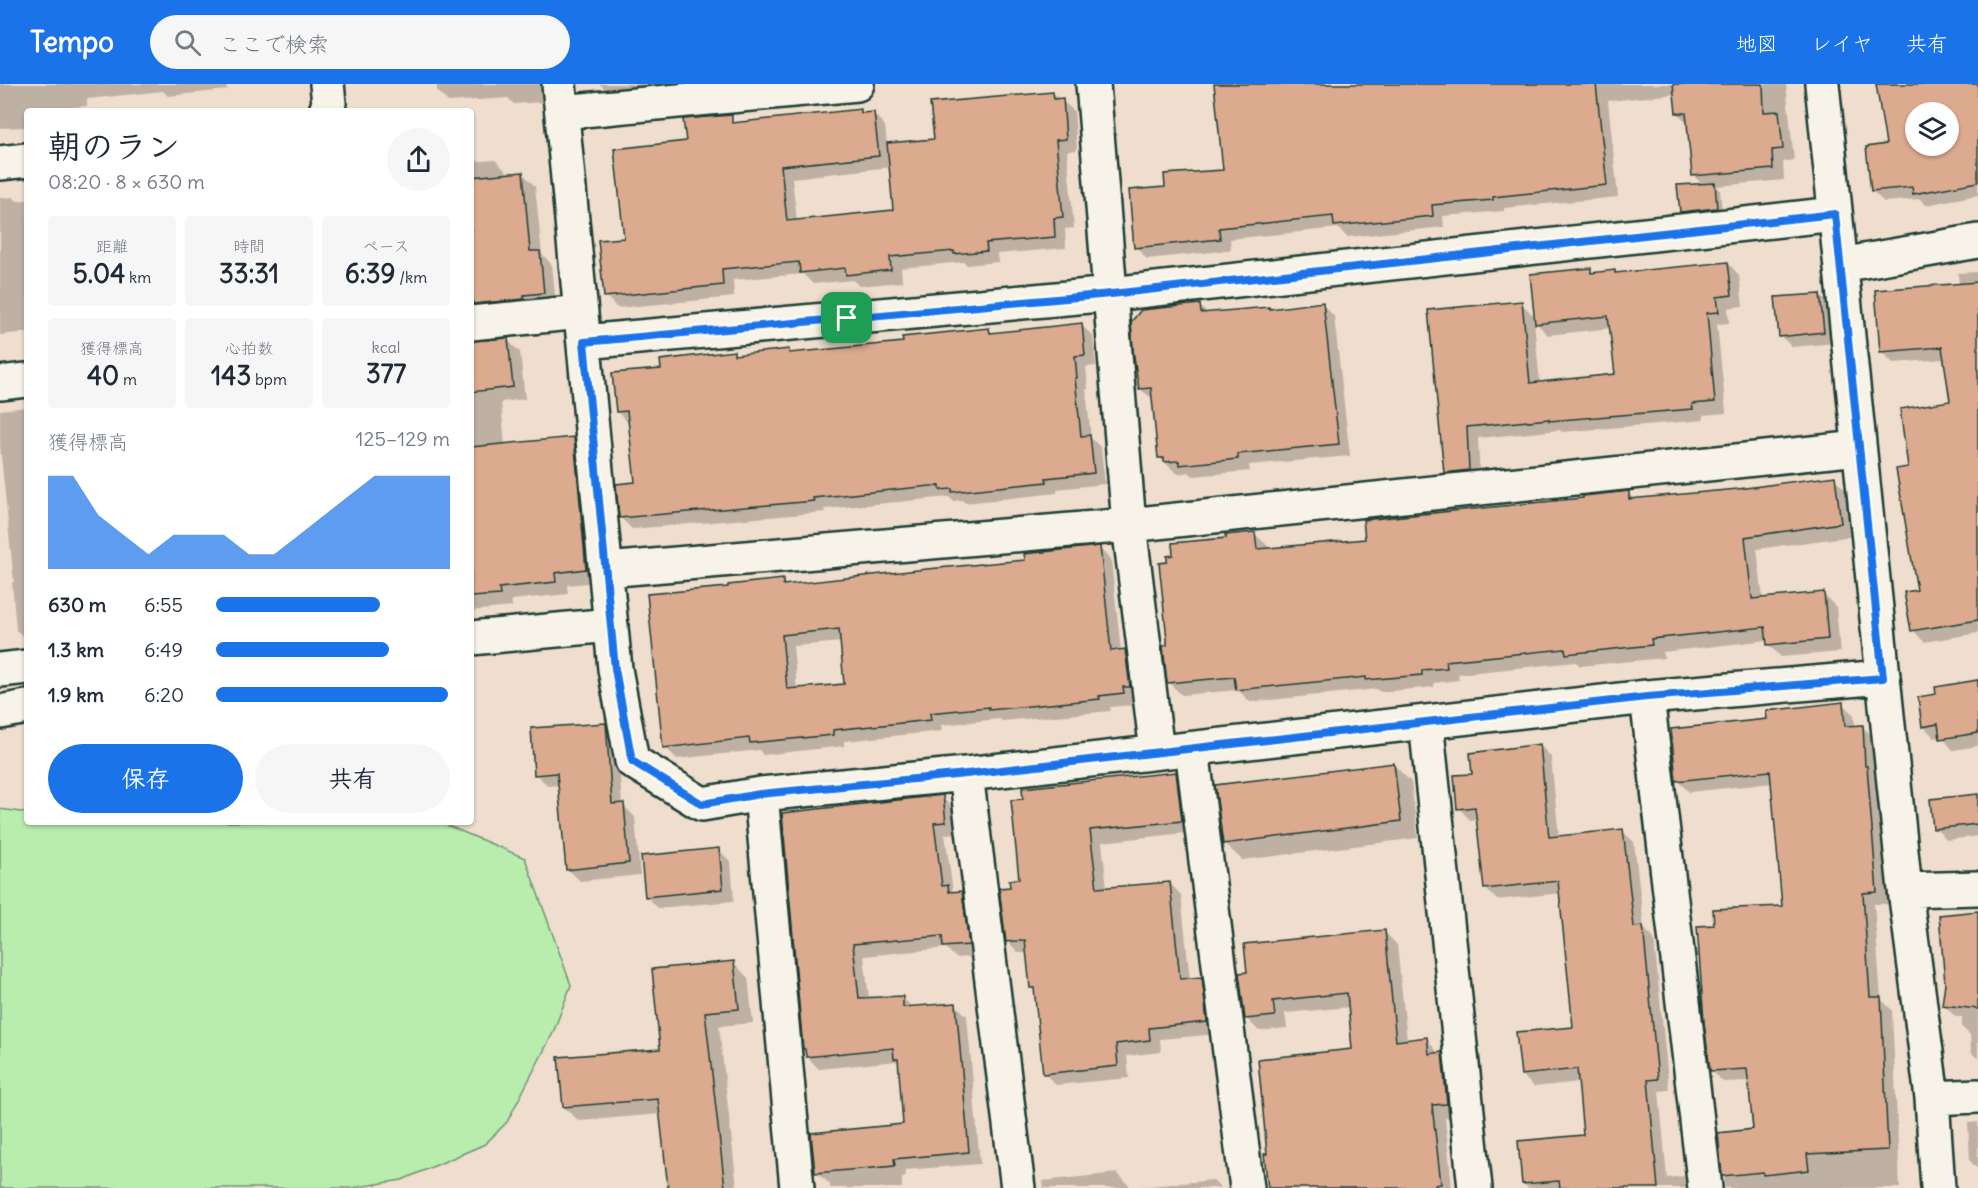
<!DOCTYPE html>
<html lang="ja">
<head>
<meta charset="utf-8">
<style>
	body { margin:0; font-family:Delius,"Klee One",sans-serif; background:#f6f6f7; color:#1f2937; height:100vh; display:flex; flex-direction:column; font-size:22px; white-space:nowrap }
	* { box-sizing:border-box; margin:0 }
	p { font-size:20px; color:#747a83 }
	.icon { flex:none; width:33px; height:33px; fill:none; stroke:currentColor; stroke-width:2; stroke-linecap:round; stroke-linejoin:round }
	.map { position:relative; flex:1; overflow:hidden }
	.panel { position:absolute; left:24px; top:24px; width:450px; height:717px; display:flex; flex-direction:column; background:#fff; border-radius:6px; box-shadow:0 2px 4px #0004 }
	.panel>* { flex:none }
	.controls { position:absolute; left:1905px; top:18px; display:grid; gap:12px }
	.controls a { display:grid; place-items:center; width:54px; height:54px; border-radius:50%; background:#fff; box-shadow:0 2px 4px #0004; font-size:30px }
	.pin { position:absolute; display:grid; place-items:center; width:51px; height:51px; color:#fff; margin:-26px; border-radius:12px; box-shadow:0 3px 9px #0006 }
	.round { display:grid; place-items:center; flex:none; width:63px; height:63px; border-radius:32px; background:#f6f6f7 }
	.head { display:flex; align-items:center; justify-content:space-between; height:102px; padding:0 24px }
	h1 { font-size:33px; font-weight:800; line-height:45px }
	.stats { display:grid; grid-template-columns:repeat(3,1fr); gap:9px; height:102px; padding:6px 24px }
	.stats div { display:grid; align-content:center; border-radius:6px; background:#f6f6f7; text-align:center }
	.stats b { font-size:26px; font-weight:800 }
	.stats small { font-size:16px; font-weight:400 }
	.stats p { font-size:16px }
	.chart { height:168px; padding:12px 24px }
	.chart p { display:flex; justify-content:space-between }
	.chart svg { width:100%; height:108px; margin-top:6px; fill:#1a73e8; opacity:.7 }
	.button { display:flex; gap:12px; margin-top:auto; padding:12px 24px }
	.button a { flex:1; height:69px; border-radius:36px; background:#1a73e8; color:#fff; font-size:24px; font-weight:800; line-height:69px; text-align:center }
	.button a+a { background:#f6f6f7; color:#1f2937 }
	ul { padding:0 24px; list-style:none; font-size:20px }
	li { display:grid; grid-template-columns:96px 72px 1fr; align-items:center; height:45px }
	li i { height:15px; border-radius:8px; background:#1a73e8 }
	header { display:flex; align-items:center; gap:36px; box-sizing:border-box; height:84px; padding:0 30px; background:#1a73e8; color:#fff }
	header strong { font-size:28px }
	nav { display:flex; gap:33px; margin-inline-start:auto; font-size:21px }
	.search { width:420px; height:54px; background:#f6f6f7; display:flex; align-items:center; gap:15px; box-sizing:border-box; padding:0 21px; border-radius:33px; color:#747a83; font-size:22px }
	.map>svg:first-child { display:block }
	.green { fill:#b8edae; stroke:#6c9571; stroke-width:1.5 }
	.shadow { fill:#0003; fill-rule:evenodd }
	.building { fill:#dcaa8f; stroke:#1f3d34; stroke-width:1.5; fill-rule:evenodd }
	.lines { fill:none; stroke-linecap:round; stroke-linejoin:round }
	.minor-casing { stroke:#1f3d34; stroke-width:38 }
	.minor { stroke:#f7f3e8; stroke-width:33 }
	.route-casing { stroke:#fff; stroke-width:12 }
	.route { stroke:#1a73e8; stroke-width:8 }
</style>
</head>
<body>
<header>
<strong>Tempo</strong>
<div class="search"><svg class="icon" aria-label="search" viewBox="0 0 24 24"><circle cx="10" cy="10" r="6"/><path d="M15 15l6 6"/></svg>ここで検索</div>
<nav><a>地図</a><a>レイヤ</a><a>共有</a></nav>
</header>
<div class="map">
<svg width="1978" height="1104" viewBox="0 0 1978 1104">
	<rect width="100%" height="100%" fill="#efddcd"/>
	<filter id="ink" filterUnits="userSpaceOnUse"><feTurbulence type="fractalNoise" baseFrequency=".0167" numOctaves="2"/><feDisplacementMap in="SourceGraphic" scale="12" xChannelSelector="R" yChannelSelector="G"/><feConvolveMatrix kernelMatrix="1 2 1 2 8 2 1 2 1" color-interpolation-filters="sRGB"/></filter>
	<g filter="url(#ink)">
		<!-- green -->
		<path class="green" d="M0,725L27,729V738H439L525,774L571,901L553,949L507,1038L485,1060L402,1096L352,1104H0Z"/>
		<!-- shadow -->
		<path class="shadow" d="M0,0H226L227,6L168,12L163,7L87,15V22L25,27L26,43L0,44Z
			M437,0H540L542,18L514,20L508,14L448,18L437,7Z
			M600,0H662L663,12L612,13Z
			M1215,0H1786L1794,76L1783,78L1784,96L1717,102L1720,106L1722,129L1687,133L1681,128L1703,101L1694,92L1689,40L1677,29L1676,10L1608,17L1618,113L1504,124V127L1443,132L1444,143L1347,153L1338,144L1230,155L1231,166L1147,175L1136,163L1167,104L1224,87Z
			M1877,0H1978V111L1926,121L1920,115L1884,118L1872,107L1888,62ZM1916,28H1948V62H1916Z
			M1053,9L1074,27L1077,66L1067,67L1074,144L1065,145L1066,164L997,170L998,178L967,181L964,178L901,184L902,198L859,202L853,196L813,200L803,190L733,196L734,213L617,224L606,212L626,155L861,27L865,31L874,30L885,42L887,60L935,56ZM891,83L895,127L797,138L792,94Z
			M495,76L507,88L508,91L523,90L535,102L542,170L552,181L556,221L471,238V78Z
			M13,113L17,117L27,116V248L0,251V114Z
			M1728,179L1739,191L1743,222L1728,224L1729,239L1717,240L1726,329L1703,331L1704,336L1562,348L1560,346L1478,354L1480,397L1457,400L1446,388L1521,219L1535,233L1590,186L1595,190L1614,188L1617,190ZM1534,237L1548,251L1611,244L1616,292L1540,300Z
			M1978,188V549L1924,558L1913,546L1919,507L1910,385L1952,318L1945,275L1893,279L1881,267L1959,201L1958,189Z
			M1820,211L1831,223L1835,259L1792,263L1781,252Z
			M1322,220L1334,232L1350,372L1249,381L1250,387L1193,392L1189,388L1178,390L1172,385L1160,374L1154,316L1140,305L1200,222L1208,230L1271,226Z
			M1081,241L1093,252L1096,282L1086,283L1088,305H1086L1091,354L1101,364L1105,400L1057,405V409L965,419L962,416L953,417L949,413L824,425L825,428L632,445L621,434L636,399L629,339L617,328L662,286L734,269L737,272L788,267L792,271L904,259L988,245L993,250Z
			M507,256L520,268L525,315L501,318L505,361L573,355L586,367L598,498L567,501L568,510L511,516L512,523L471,527V259Z
			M27,323V556L16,546L12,498H14L0,362V326Z
			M1834,394L1847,407L1853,452L1757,465L1763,516L1823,510L1836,523L1840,568L1781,573L1768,560V556L1663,568L1664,574L1580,582L1576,578L1458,590L1459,596L1434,599V603L1380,608L1377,605L1250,618L1238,606L1182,611L1169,599V480L1227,455L1255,450L1268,462V466L1367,457L1584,415L1628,409L1635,416L1738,407Z
			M1099,464L1111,476L1121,567H1125L1137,579L1135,621L1110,623L1111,627L1002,637L999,635L941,641L942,647L844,657V662L763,671L759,666L677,675L665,663L730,504L782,497L788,502L1027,478ZM842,558L846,601L797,606L793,562Z
			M1978,597V662L1953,666L1942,653L1935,654L1923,642L1938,612Z
			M1842,620L1854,631L1855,643H1863L1874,654L1876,693L1878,695L1888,820H1874L1881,915L1892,926L1900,1104H1725L1719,1050L1755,1047L1749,997L1723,998L1711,986L1715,842L1784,823L1773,699L1689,708L1677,696L1769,637Z
			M605,640L617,652L622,720L635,733L640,791L580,797L568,785L560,701L548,702L536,690Z
			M1540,661L1551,673L1559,754L1622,747L1634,758L1644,844L1654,855L1669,1006L1659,1007L1667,1094L1684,1092L1696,1104H1528L1523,1099L1584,1052L1580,998L1534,1003L1522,991L1574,944L1561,809L1497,816L1485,804L1478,735L1470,736L1459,724L1474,692Z
			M1393,680L1411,698L1418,754L1242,776L1224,759Z
			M1175,690L1187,702L1193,748L1102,758L1107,805L1170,799L1181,811L1190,896L1201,895L1213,906L1218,950L1160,955L1161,968L1127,972L1129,994L1056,1001L1044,989L1036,908L1032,904L1028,869H1019L1007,857L1011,804L1020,796L1012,717Z
			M1978,711V752L1947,756L1935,744Z
			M942,713L954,725L957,749L945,750L953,808L961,809L973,821L980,872L956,874L946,864L864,872L869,915L902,913L912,923L956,921L967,932L980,1080L905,1086L906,1093L902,1094V1104H830V1100L817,1089L905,1042L900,979L897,977L819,985L807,973L784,731Z
			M719,766L731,778L734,817L658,824L646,812Z
			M1978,830V975L1971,968L1970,951L1962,943V933H1956L1944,921Z
			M1384,847L1397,861L1407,957L1426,954L1439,970L1454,983L1460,1033L1445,1034L1452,1104H1269L1354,967L1350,923L1285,929L1287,944L1259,947L1246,934L1241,891Z
			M734,879L748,894L753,939L719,942L737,1104H670L661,1030L579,1037L564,1023L661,966Z
			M1978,1038V1085L1970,1077L1968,1039Z
			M1117,1089L1129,1101L1130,1104L1213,1096L1221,1104H1044L1043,1097Z"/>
		<!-- building -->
		<path class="building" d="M1214,0H1596L1607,101L1493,113V116L1432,121L1433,132L1334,142L1333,132L1219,144L1220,155L1134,164L1129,106L1165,103L1164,90L1223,86Z
			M1673,0H1763L1764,28L1779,27L1783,65L1772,66L1773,85L1692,92L1686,29H1676Z
			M1876,0H1978V98L1913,110L1912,103L1871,107L1866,63L1886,60ZM1916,28H1948V62H1916Z
			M1053,8L1054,15L1063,14L1066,55L1056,56L1063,133L1054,134L1055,153L986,159L987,167L954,170V167L890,173L891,186L846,191L845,184L800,189L799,178L722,185L723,201L604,213L598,156L624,154L614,65L686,57L683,35L732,31V39L861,25V29L874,28L879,72L781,82L787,137L893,126L887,59L934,55L930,19Z
			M523,88L530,167H540L544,209L524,211V215L473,220L471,198V93Z
			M1715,99L1717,124L1680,128L1677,101Z
			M1728,178L1732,211L1717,213L1719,228L1707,229L1715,318L1692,320L1693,325L1549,337V335L1467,343L1469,386L1444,389L1428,226L1522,217L1530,299L1615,290L1608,232L1535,240L1530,190L1591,184V189L1615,186V189Z
			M1978,198V536L1911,547L1904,508L1917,506L1896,385L1908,383L1900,325L1950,317L1942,263L1880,268L1875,206Z
			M1820,210L1824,248L1779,253L1775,213Z
			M1323,218L1339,360L1238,370V375L1179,381V377L1164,378V374H1158L1151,304L1139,305L1133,266L1131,238L1141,226L1200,220L1201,229L1269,223L1270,225Z
			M1082,239L1085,271L1075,272L1077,294H1075L1081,352L1090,351L1094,389L1046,394L1047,398L952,408V405L940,406V401L813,414L814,417L619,434L616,400L635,398L627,327L616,328L612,289L661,285L660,276L734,267V271L789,265V269L903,258L902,253L989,244L990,249Z
			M508,254L513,303L471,308V257Z
			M574,353L586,485L555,489L556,498L499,504L500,511L471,513V363Z
			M1835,392L1841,439L1745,453L1752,515L1824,508L1828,555L1767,561L1765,543L1651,555L1652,561L1566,570L1565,565L1446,577L1447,584L1422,586V591L1366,596V593L1236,606L1234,593L1167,599L1163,562L1167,561V555L1159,479L1167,478V472L1173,471L1172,459L1226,454L1225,451L1255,448L1257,465L1365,455L1363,436L1583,414V412L1629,407V415L1738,405Z
			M1100,462L1111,567L1125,565L1130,603H1123L1124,609L1099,612L1100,615L989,626V623L930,629L931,636L833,646V651L750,659L749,654L663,664L647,510L728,503V501L783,495V501L927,485L1025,476L1024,470ZM839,545L844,600L787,605L782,551Z
			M1978,596V649L1940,655L1938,640L1922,643L1918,613L1936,610L1935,603Z
			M1843,618L1845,642L1863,641L1865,682H1867L1877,808L1863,809L1870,913H1881L1888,1066L1807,1070L1809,1086L1763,1091V1088L1722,1092L1718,1049L1753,1045L1747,985L1710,987L1704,938L1697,842L1714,841L1713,825L1782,822L1770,687L1676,697L1671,645L1767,635L1766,627Z
			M606,639L612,720L624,719L629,779L566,786L557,689L534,691L531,644Z
			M1540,660L1549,753L1623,745L1634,843L1643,842L1658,995L1648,996L1658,1104H1560L1559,1097L1522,1100L1518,1057L1583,1051L1577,985L1521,991L1516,948L1573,943L1558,797L1484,805L1475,723L1457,725L1454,691L1472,690L1470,669Z
			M1394,679L1401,737L1223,760L1215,701Z
			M1176,688L1182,737L1090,746L1097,804L1170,798L1180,895L1202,893L1207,938L1149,944L1150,956L1116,960L1118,982L1043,990L1034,904H1030L1025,856L1006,858L999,804L1010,803L1009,796L1019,795L1011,716L1023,715L1022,704Z
			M1978,710V740L1933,745L1930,715Z
			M943,711L946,738L934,739L942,802L948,801L949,808L962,807L969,861L943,863L942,852L853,860L859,914L903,912V923L956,919L969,1068L894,1075L895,1082L815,1089L811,1049L903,1040L898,975H894L893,964L806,973L805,965H803L782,729Z
			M719,764L723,805L645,813L641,772Z
			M1978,827V925L1942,921L1945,899L1939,831Z
			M1385,846L1396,957L1427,953L1429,970L1442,968L1447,1020L1432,1021L1441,1100L1435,1101L1436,1104H1268L1264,1070H1267L1258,975L1352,965L1347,909L1273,917L1275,932L1245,935L1239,889L1247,888L1244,860Z
			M734,877L739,925L705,928L725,1104H668L658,1015L563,1023L558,973L660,965L652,885Z"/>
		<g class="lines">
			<!-- minor casing -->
			<g class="minor-casing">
				<path id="minor" d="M559,0L615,585L632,677L702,720L761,710L966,690L1647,613L1883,593
					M1093,0L1129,441L1157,668
					M1822,0L1905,806L1932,1014L1938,1104
					M326,27L329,19L327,0
					M562,28L857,0
					M0,79L27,76
					M1841,181L1978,157
					M471,239L581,228
					M584,258L1111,210L1835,130
					M0,299L27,296
					M606,486L1129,441L1859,364
					M471,554L611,541
					M0,586L27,583
					M1647,613L1705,1104
					M0,628L27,623
					M1426,638L1475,1104
					M1192,665L1247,1104
					M966,690L1018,1104
					M761,710L797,1104
					M1905,806L1978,804
					M1932,1014L1978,1012"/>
			</g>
			<!-- minor -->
			<use href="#minor" class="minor"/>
		</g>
	</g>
	<g class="lines" filter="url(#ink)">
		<!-- route casing -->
		<g class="route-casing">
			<path id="route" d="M1835,130L1883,594L1647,613L966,690L760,710L702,720L632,677L615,585L584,258L1111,210Z"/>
		</g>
		<!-- route -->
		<use href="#route" class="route"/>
	</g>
</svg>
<div class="controls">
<a><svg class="icon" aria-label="layers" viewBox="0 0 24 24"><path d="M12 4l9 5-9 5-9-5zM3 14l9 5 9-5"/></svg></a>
</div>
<div class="pin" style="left:847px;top:234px;background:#1e9e55"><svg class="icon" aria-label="arrive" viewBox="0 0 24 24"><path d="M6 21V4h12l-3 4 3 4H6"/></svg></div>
<section class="panel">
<div class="head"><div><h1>朝のラン</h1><p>08:20 · 8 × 630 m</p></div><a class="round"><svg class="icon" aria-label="share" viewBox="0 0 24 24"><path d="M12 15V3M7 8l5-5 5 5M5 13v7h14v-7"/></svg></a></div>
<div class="stats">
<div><p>距離</p><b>5.04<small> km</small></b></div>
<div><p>時間</p><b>33:31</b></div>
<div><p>ペース</p><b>6:39<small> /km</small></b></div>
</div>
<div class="stats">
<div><p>獲得標高</p><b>40<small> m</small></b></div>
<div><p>心拍数</p><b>143<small> bpm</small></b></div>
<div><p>kcal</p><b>377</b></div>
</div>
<div class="chart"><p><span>獲得標高</span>125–129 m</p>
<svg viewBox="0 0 160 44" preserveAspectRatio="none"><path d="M0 44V6L10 6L20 22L30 30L40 38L50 30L60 30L70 30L80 38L90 38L100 30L110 22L120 14L130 6L140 6L150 6L160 6V44z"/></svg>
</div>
<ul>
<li><b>630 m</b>6:55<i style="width:70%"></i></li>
<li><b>1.3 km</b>6:49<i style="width:74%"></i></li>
<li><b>1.9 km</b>6:20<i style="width:99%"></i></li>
</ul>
<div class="button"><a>保存</a><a>共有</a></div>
</section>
</div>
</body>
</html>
